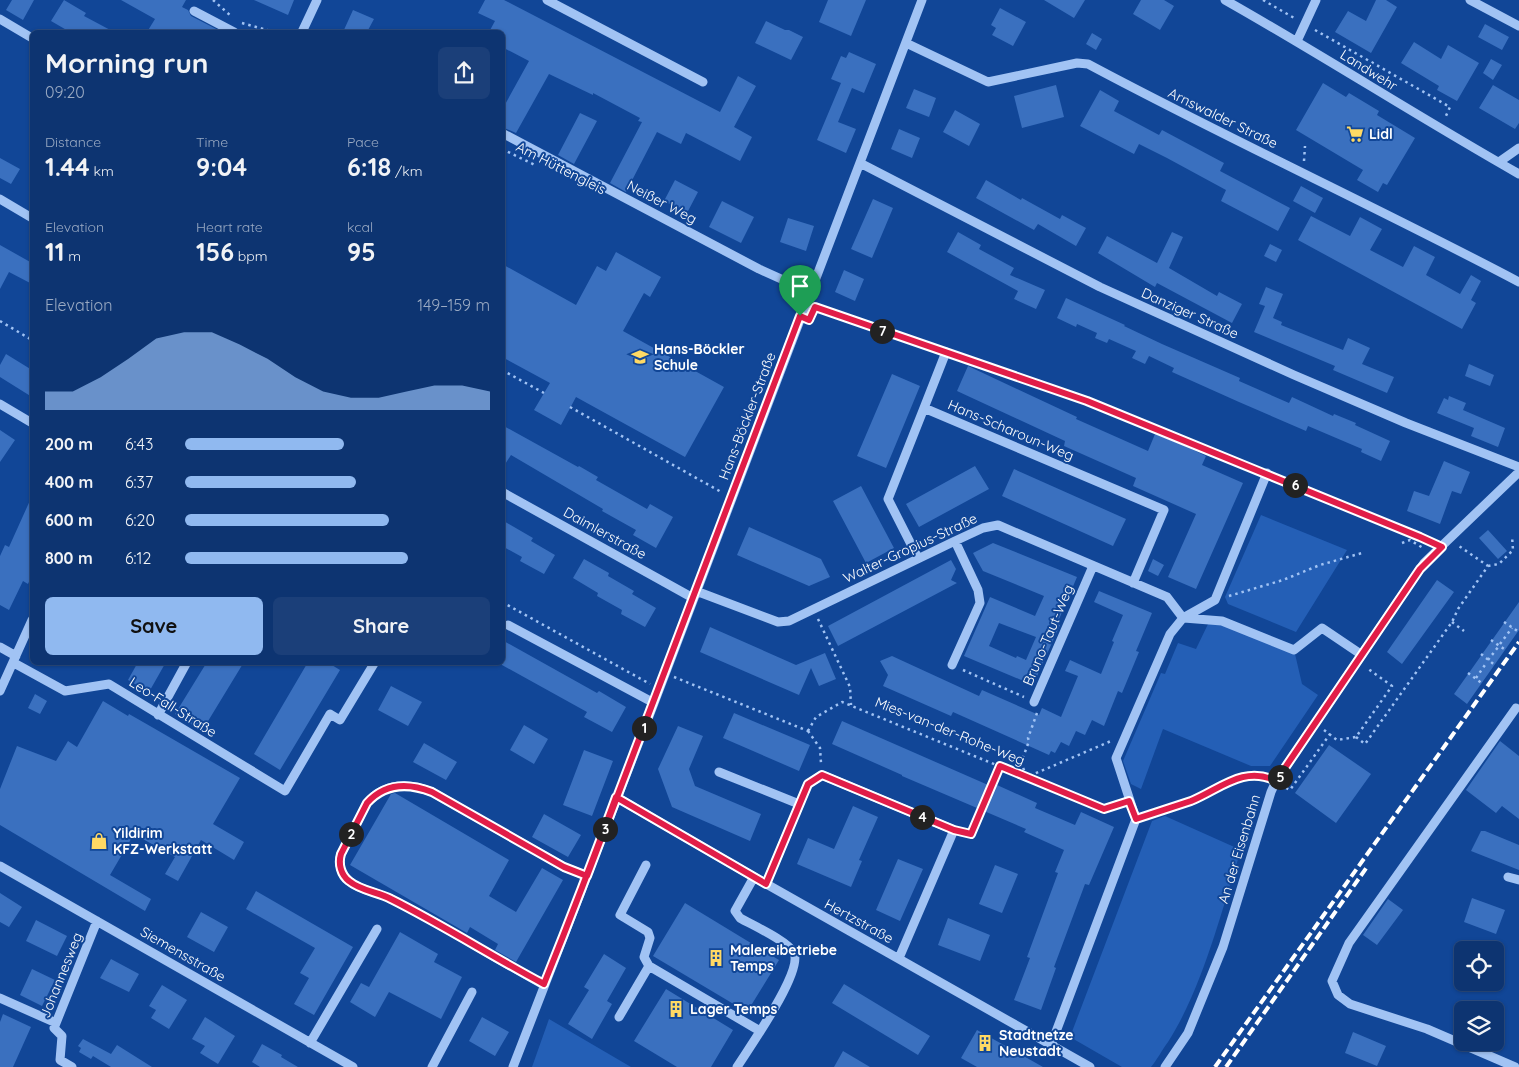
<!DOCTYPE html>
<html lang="en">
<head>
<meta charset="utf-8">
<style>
	body { margin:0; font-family:Quicksand,sans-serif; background:#1b3f79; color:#f1f3f6; height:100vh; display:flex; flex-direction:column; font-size:19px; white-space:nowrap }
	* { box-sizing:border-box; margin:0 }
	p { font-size:16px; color:#9aaac3 }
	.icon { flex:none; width:28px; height:28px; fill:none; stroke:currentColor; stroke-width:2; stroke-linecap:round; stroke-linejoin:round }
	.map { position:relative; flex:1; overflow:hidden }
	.drawer { position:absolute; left:30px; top:30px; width:475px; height:635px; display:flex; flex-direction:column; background:#0d3471; border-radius:8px; box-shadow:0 1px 4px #0004,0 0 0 1px #2d4f84 }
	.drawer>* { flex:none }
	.fabs { position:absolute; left:1454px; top:941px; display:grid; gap:10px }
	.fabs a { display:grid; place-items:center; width:50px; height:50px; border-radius:8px; background:#0d3471; box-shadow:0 1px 4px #0004,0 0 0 1px #2d4f84; font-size:25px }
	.pin { position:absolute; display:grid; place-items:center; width:42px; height:42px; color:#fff; margin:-51px -21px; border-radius:50% 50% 50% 0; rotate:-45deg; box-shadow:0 0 5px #0007 }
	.pin .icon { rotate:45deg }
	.km { position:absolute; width:25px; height:25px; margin:-12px; border-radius:50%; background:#222; color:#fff; font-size:14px; line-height:25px; text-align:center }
	.round { display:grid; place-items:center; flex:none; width:52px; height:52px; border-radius:8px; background:#1b3f79 }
	.overview { display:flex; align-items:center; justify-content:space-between; height:85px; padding:0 15px }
	h1 { font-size:28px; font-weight:700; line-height:38px }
	.figures { display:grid; grid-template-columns:repeat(3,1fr); gap:8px; height:85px; padding:5px 15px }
	.figures div { display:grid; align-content:center }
	.figures b { font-size:25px; font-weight:700 }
	.figures small { font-size:14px; font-weight:400 }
	.figures p { font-size:14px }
	.chart { height:140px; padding:10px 15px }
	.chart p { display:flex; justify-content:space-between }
	.chart svg { width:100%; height:90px; margin-top:5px; fill:#90b9f0; opacity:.7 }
	.primary-button { display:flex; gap:10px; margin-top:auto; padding:10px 15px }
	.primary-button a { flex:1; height:58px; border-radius:8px; background:#90b9f0; color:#111; font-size:20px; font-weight:700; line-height:58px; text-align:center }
	.primary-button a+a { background:#1b3f79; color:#f1f3f6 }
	ul { padding:0 15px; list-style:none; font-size:16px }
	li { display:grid; grid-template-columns:80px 60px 1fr; align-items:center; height:38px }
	li i { height:12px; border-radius:6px; background:#90b9f0 }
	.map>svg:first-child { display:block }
	.grass { fill:#245fb6 }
	.building { fill:#3a70bf; fill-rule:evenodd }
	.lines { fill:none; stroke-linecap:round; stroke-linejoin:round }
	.path { stroke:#a1c3f4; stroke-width:2.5; stroke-dasharray:2.5 4; stroke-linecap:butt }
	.minor { stroke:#a1c3f4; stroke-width:9 }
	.rail { stroke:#fff; stroke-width:4; stroke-dasharray:9 4; stroke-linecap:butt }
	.route-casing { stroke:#fff; stroke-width:10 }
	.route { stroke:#e11d48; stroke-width:6 }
	.labels { text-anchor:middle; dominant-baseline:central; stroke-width:4; stroke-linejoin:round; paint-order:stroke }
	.street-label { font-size:14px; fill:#fff; stroke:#114697 }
	.poi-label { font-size:14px; font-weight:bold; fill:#fff; stroke:#114697; text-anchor:start }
</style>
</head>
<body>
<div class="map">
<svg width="1519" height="1067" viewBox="0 0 1519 1067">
	<rect width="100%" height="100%" fill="#114697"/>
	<!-- grass -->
	<path class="grass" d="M1261,515L1347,550L1296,632L1228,604L1225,597Z
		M1209,622H1216L1295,654L1302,684L1318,695L1270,766H1251L1163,729L1141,789L1131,784L1123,761L1161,673L1165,674L1178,643L1196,649Z
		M1165,816L1241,850C1221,912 1203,987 1168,1042C1162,1050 1157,1060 1151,1067H1122L1070,1037L1152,821Z
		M549,1019L631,1067H532Z"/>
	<!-- building -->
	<path class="building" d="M12,0H34L23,20L6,10Z
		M64,0L86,13L84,16L114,32H70L51,21Z
		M121,0H186L182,7L188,10L191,16L222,32H147L155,19Z
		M254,0H294L288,15Z
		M485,0H504L720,112L738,76L756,86L734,127L752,137L740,161L686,133L681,144L657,132L626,192L610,183L642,122L638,121L640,118L593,93V95L549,74L516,133L502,127V110L529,61L502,47V32H489L495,21L478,13Z
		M828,0H866L851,36L819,22Z
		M1044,0H1085L1074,18Z
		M1141,0H1164L1174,6L1160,30L1133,14Z
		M1376,0H1386L1397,7L1371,53L1335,32L1348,11L1366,21Z
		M1000,8L1026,22L1013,46L992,35L996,28L991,25Z
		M353,10L374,19L367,32H343Z
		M766,21L785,30H789L803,37L791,60L755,43Z
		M1485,24L1509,37L1502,50L1478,37Z
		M1092,33L1102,39L1096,50L1086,44Z
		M1414,42L1441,59L1448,45L1479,63L1457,101L1437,90L1439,86L1401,63Z
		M849,52L876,64L864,93L852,88L838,122L856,129L846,153L817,140L841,83L831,79L841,56L846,58Z
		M1491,59L1502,65L1493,80L1483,73Z
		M1323,83L1346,97L1349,93L1379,111L1377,115L1415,138L1387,185L1383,183L1378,192L1357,180L1363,170L1296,130Z
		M1056,85L1064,117L1022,128L1014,96Z
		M1493,85L1519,100V123L1515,129L1479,108Z
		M914,89L936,98L929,117L906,108Z
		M1100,90L1119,101L1114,111L1159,135L1162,130L1224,163L1220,171L1290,208L1278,231L1221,201L1226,190L1167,158L1139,144L1134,154L1080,126Z
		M955,110L980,124L969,146L943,132Z
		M580,113L597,121L574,164L558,155Z
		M899,129L920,138L912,158L891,149Z
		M0,158L20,169L11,184L0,178Z
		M675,180L698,192L687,213L664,201Z
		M986,180L1021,200L1022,198L1060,219L1062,215L1086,228L1076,246L1038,224L1034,230L976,198Z
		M1301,186L1323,198L1315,213L1293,201Z
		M873,199L893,208L872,258L851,249Z
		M722,201L754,217L741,243L709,227Z
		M1311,216L1350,236L1360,217L1382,229L1370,250L1403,267L1414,246L1435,257L1426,275L1460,294L1471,275L1481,281L1471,300L1476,303L1462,329L1298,240Z
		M788,218L814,226L806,251L780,242Z
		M958,232L981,245L979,249L1014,268L1010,275L1045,290L1036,309L1014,299L1018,291L947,252Z
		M1172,232L1183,237L1169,268L1217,296L1219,292L1242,304L1232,323L1157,283L1155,287L1098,253L1107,236L1157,263Z
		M1270,244L1282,250L1276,262L1264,256Z
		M0,245L32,263V284L9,272L0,289Z
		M616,252L661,277L650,297L644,293L623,331L724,387L685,457L576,397L561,425L534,410L550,383L502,357V264L576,305L597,266L606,271Z
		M844,270L864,279L855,301L835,292Z
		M1266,287L1283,294L1273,318L1282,322L1281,325L1343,350L1348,338L1370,348L1362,364L1394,377L1387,393L1333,370L1335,366L1254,332L1265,306L1259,304Z
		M1066,298L1125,325L1124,326L1162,344L1240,378L1239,381L1289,403L1292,397L1333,416L1334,414L1356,423L1355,425L1390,441L1381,461L1361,452L1362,449L1308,426L1306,431L1239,402L1172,372L1174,368L1149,356L1145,364L1132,358L1136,351L1109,339L1107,343L1095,338L1097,333L1077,324L1076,327L1057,318Z
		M6,354L32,370V397L0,377V365Z
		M1469,364L1494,375L1490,386L1465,376Z
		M968,366L1077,417L1076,419L1148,451L1155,434L1183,445L1206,456L1202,465L1243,483L1196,589L1168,577L1196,514L1133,486L1136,478L1064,446L1065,441L957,391Z
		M892,374L920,386L886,468L857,456Z
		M1449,396L1466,403L1463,410L1505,428L1498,447L1471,436L1474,428L1437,413L1444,398L1448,400Z
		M502,425L578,467L579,466L598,477L596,480L647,509L650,504L673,517L656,548L633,535L636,530L602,511L603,509L511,455L502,469Z
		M0,430L15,440L0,462Z
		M1444,461L1470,472L1461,494L1452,491L1440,524L1407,511L1414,491L1429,496Z
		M975,466L989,489L919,527L906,504Z
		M1014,469L1126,519L1113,546L1002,496Z
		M861,486L894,548L866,563L833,501Z
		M32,496V575L28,584L23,581L9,610L0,605V556L5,545L9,547Z
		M502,520L533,538L531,541L555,555L544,574L520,561L522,557L502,546Z
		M749,527L821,559L830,577L809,586L737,555Z
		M1488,530L1507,551L1498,559L1479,538Z
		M993,543L1077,577L1057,624L1060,625L1033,685L964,656L990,597L1035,616L1044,596L983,571L973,553ZM999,623L1036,637L1026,660L1017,656L1016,658L989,646Z
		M584,559L609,573L608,576L634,591L632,594L656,608L645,627L621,614L622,610L597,596L598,593L573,578Z
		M1153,559L1164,565L1158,576L1148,571Z
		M951,560L956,569L951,580L957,583L838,646L828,626Z
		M1437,580L1454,592L1402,664L1387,652Z
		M1099,591L1152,613L1136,651L1139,652L1122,693L1118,691L1104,726L1092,720L1085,735L1076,731L1069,746L1061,742L1055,753L1051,751L1049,755L953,712L951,716L883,686L888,675L880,661L892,656L979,696L982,690L1039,715L1042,708L1061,717L1078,676L1065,671L1070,660L1101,674L1114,642L1112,641L1123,615L1094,602Z
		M1519,602V630L1467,704L1454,694Z
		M710,627L796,665L825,653L836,679L819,686L811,668L799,695L700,652Z
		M502,640L597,693L599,691L626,707L612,732L584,717L587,712L502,665Z
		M138,662H166L149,692L128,680Z
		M207,662H244L202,731L175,714Z
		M308,662H327L340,670L280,770L254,754Z
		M391,686L422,702L408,726L378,710Z
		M35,694L47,701L40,714L28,708Z
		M103,701L128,716L129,714L150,726L240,778L213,824L244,842L234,860L201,840L178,881L165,874L175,857L134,834L110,875L151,899L145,911L0,825V789L17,746L56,761L68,741L77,747Z
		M734,713L810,745L799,771L723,738Z
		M842,721L995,788L997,785L1037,803L1035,808L1075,825L1081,812L1114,827L1089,885L1085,884L1054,967L1056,968L1041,1010L1014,1000L1030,958L1027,957L1058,873L1055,872L1064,850L1024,832L1026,829L902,776V775L832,744Z
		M524,725L548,739L534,764L510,750Z
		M678,726L703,736L689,769L695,786L761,814L750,841L672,807L658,769Z
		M1500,741L1519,756V819L1502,806L1496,813L1466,790Z
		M424,743L457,762L446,780L413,762Z
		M1329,745L1371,774L1336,823L1295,793Z
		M584,750L613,761L592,816L563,805Z
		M395,793L509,860L489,896L516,912L542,868L563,880L516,962L495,950L498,944L470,927L467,933L350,865L391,794Z
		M853,806L878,817L859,860L862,861L851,887L797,864L808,838L834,849Z
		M544,814L581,835L568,857L532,837Z
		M1481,831H1485L1519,845V870L1471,851Z
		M898,859L923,869L900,921L876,910Z
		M995,865L1018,874L1002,913L979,904Z
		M256,891L353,947L314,1015L294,1004L309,978L300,973L315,948L246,909Z
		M0,893L22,907L9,927L0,922Z
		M1472,898L1505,910L1496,934L1464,922Z
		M1388,899L1403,910L1377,945L1363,935Z
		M685,903L779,960L747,1012L653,956Z
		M201,912L228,927L214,952L187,937Z
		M948,918L990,935L980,961L938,945Z
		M36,920L67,936L57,956L26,941Z
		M400,932L438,954L434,962L462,977L441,1019L389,992L375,1017L350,1002L361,983L369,987Z
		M604,954L626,968L607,1001L612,1004L592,1039L568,1024L589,990L584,987Z
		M111,959L139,974L129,992L100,978Z
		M32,969L55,980L42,1006L20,995Z
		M844,984L930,1036L918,1055L832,1003Z
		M162,985L187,1000L169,1029L151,1018L156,1010L149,1006Z
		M666,989L733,1030L711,1067H677L634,1041Z
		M3,1014L31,1027L13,1067H0V1022Z
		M205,1017L235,1036L218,1064L200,1053L205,1046L192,1039Z
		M482,1017L509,1032L495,1056L469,1041Z
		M977,1030L1043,1067H977L961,1058Z
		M1353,1032L1386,1046L1377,1066L1345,1053Z
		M83,1039L111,1054L117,1045L152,1067H111L93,1056L91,1059L79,1052L81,1048L78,1046Z
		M262,1044L282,1055L281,1057L298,1067H260L252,1062Z
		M843,1051L870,1067H834Z"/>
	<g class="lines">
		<!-- path -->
		<path class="path" d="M213,0L231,16
			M1263,0L1296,19
			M242,23L274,32
			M1315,30L1450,107L1445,118
			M502,149L537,166
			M1304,161L1305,146
			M791,297L792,309
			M817,308L937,349
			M0,321L32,340
			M956,356L1087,401L1257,469
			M502,370L544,393
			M570,407L723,493
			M1276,477L1430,542
			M1402,543L1410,540L1423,548
			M1488,566L1499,564L1513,550L1512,536
			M1229,596L1283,580L1320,565L1362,553
			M502,602L650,684
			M818,619L850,687L851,705
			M1452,622L1464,631
			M1504,622L1519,632
			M1491,640L1507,651
			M1500,644L1512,628
			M1481,654L1496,666
			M1488,660L1499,646
			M963,670L1024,697
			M1468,673L1483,684
			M674,677L808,731
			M1476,678L1487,662
			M1037,713L1028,738L1029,741L1021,763L1027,777L1111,741
			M1324,730L1337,740L1356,737L1392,686L1367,668
			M808,731L816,717L842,702L1104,809L1118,804
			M808,731L820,748L821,763
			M1356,737L1365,744L1452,622L1458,609L1488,566L1459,546
			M1286,788L1290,790L1330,734
			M1147,816L1192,800L1236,778L1244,776H1266
			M963,832L971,834L1000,766"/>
		<!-- minor -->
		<path class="minor" d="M547,0L703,82
			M1225,0C1324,56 1420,118 1519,174
			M1470,0L1519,26
			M194,11L234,32
			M0,19L32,38
			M302,32L317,0
			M1297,41L1316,0
			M906,43L988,82L1077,63L1088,64C1230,140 1377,207 1519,282
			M502,133L759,269L810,292
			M1499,162L1519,148
			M860,163L1100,287L1294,375L1406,423L1519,467
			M0,199L32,218
			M0,404L32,423
			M924,408L946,352
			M502,492L693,598
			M918,558L888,499L924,408L1164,510L1133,583
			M696,591L778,622L789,621L955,541L983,528L998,525L1167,597L1183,618
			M1184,618L1222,621L1294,650L1322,628L1362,655
			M508,625L654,703
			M0,647L16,656
			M14,663L65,691L109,684L285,791L330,714L340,720L375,662
			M952,665L980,603L978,590L955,541
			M0,691L32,620
			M1034,702L1093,566
			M158,715L187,662
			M719,772L799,804
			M616,797L754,877L1090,1067
			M646,865L620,915L648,932L650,938L644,957L649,966L760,1031
			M0,866L353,1067
			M1508,877L1519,880
			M766,884L808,784L822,775L954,830L899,958
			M544,985C493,957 443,925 391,899C378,892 361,891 349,881C341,875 338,864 341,854L367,803C385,782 409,783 432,792L564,867L587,876
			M0,998L56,1023
			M619,1017L649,966
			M310,1043L377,929
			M1051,1045L1136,819L1116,758L1170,634L1183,618L1215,600L1267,473
			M72,1067L60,1060L62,1036L54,1028L97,921
			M432,1067L472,992
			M513,1067L654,703L922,0
			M737,1067C749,1048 803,972 794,953C788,941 752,925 740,918L735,911L754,877
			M1165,1067L1188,1033L1223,947L1271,792L1276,781L1424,563L1519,472
			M1515,1067L1427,1029L1350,1004L1338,995L1332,981L1349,943L1516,708"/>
		<!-- rail -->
		<path class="rail" d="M1215,1067L1519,642
			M1226,1067L1367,867"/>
	</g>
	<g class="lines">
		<!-- route casing -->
		<g class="route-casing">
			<path id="route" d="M800,316L587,876L564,867L432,792C409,783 385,783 367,803L341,854C338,864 341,875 349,881C361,891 378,892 391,899C443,925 493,957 544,984C569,922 593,860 616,797L766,884L808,784L822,775L954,830L971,834L1000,766L1104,809L1129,801L1136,819C1154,813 1173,807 1191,801C1220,789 1244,765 1276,781L1420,569L1442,547L1420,537L1087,401L815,307L809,320L800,316"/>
		</g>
		<!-- route -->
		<use href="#route" class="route"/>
	</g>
	<!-- icons -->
	<defs>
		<g id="supermarket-bare" transform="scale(1.35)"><path d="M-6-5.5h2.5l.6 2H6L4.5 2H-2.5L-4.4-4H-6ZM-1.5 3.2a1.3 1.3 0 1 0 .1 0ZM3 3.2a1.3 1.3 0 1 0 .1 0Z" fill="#ffd964" stroke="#114697" stroke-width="2.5" paint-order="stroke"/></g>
		<g id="school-bare" transform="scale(1.35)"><path d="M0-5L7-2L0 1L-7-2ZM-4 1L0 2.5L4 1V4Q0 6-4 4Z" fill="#ffd964" stroke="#114697" stroke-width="2.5" paint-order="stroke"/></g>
		<g id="shop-bare" transform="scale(1.35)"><path d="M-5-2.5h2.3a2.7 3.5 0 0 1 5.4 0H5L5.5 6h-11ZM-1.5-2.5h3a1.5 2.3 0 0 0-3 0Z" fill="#ffd964" stroke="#114697" stroke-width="2.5" paint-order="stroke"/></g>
		<g id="building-bare" transform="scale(1.35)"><path d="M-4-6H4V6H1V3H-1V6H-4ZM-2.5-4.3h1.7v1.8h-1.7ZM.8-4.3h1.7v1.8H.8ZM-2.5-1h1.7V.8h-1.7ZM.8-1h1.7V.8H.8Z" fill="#ffd964" stroke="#114697" stroke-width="2.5" paint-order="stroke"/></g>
	</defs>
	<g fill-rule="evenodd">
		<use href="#supermarket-bare" x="1355" y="134"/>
		<use href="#school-bare" x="640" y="357"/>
		<use href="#shop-bare" x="99" y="841"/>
		<use href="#building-bare" x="716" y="958"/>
		<use href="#building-bare" x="676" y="1009"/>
		<use href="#building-bare" x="985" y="1043"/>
	</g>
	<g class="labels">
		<!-- street labels -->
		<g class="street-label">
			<text transform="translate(1369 70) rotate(32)">Landwehr</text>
			<text transform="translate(1223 118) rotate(26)">Arnswalder Straße</text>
			<text transform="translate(561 168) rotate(27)">Am Hüttengleis</text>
			<text transform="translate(662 202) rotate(28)">Neißer Weg</text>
			<text transform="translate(1190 313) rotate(24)">Danziger Straße</text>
			<text transform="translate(747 416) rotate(-69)">Hans-Böckler-Straße</text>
			<text transform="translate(1011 430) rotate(23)">Hans-Scharoun-Weg</text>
			<text transform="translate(605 533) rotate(29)">Daimlerstraße</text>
			<text transform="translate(910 548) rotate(-25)">Walter-Gropius-Straße</text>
			<text transform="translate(1048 635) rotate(-67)">Bruno-Taut-Weg</text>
			<text transform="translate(173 707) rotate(32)">Leo-Fall-Straße</text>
			<text transform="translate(950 731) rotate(22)">Mies-van-der-Rohe-Weg</text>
			<text transform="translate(1239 849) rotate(-73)">An der Eisenbahn</text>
			<text transform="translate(859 921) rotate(29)">Hertzstraße</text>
			<text transform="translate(183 954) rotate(30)">Siemensstraße</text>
			<text transform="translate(61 975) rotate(-68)">Johannesweg</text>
		</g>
		<!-- poi labels -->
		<g class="poi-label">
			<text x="1369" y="134">Lidl</text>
			<text x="654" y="349">Hans-Böckler<tspan x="654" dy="16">Schule</tspan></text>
			<text x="113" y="833">Yildirim<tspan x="113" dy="16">KFZ-Werkstatt</tspan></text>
			<text x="730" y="950">Malereibetriebe<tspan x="730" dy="16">Temps</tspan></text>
			<text x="690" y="1009">Lager Temps</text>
			<text x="999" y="1035">Stadtnetze<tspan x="999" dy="16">Neustadt</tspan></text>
		</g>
	</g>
</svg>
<div class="fabs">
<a><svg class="icon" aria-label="locate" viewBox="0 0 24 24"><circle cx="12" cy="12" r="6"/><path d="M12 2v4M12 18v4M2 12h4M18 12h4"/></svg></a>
<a><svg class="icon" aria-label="layers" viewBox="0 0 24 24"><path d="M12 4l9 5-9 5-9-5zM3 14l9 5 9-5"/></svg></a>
</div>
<div class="pin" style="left:800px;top:316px;background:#1e9e55"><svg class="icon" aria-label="arrive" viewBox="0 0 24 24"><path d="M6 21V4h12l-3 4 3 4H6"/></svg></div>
<b class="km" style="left:644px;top:728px">1</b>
<b class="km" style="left:351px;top:834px">2</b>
<b class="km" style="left:605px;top:829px">3</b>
<b class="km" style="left:922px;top:817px">4</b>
<b class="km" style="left:1280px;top:777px">5</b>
<b class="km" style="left:1295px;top:485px">6</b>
<b class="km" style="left:882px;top:331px">7</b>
<section class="drawer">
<div class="overview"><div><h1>Morning run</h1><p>09:20</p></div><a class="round"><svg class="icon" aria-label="share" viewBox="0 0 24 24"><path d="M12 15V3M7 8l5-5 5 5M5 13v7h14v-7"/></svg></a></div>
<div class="figures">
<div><p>Distance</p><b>1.44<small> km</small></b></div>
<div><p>Time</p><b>9:04</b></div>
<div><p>Pace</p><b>6:18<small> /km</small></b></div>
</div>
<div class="figures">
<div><p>Elevation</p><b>11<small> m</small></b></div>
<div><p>Heart rate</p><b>156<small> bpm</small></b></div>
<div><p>kcal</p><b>95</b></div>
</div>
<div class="chart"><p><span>Elevation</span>149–159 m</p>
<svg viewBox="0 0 160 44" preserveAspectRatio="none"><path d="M0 44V35L10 35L20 28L30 19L40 9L50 6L60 6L70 12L80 19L90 28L100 35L110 38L120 38L130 35L140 32L150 32L160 35V44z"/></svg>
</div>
<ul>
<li><b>200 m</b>6:43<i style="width:52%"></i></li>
<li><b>400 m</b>6:37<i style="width:56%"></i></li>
<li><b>600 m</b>6:20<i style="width:67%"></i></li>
<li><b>800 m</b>6:12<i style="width:73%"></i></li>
</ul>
<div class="primary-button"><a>Save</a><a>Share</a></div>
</section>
</div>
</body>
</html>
